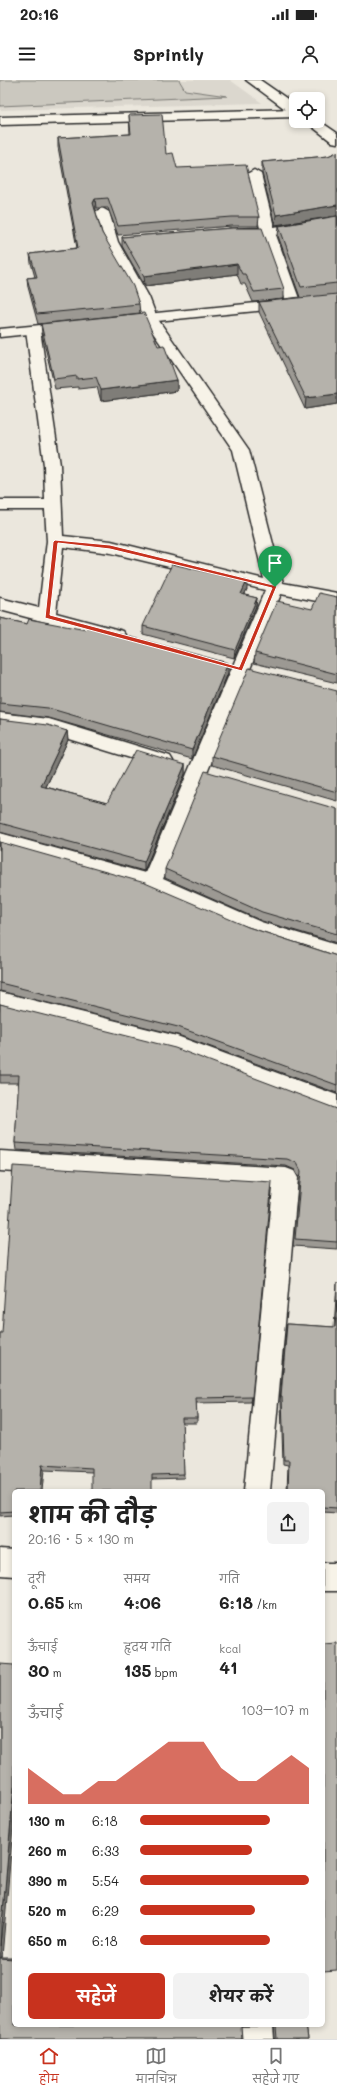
<!DOCTYPE html>
<html lang="hi">
<head>
<meta charset="utf-8">
<style>
	body { margin:0; font-family:Mali,"Playpen Sans Deva",sans-serif; background:#f2f2f2; color:#222; height:100vh; display:flex; flex-direction:column; font-size:15px; white-space:nowrap }
	* { box-sizing:border-box; margin:0 }
	p { font-size:13px; color:#767676 }
	.icon { flex:none; width:22px; height:22px; fill:none; stroke:currentColor; stroke-width:2; stroke-linecap:round; stroke-linejoin:round }
	.map { position:relative; flex:1; overflow:hidden }
	.sheet { position:absolute; left:12px; top:1409px; width:313px; height:538px; display:flex; flex-direction:column; background:#fff; border-radius:6px; box-shadow:0 2px 6px #0003 }
	.sheet>* { flex:none }
	.tools { position:absolute; left:289px; top:12px; display:grid; gap:8px }
	.tools a { display:grid; place-items:center; width:36px; height:36px; border-radius:6px; background:#fff; box-shadow:0 2px 6px #0003; font-size:20px }
	.pin { position:absolute; display:grid; place-items:center; width:34px; height:34px; color:#fff; margin:-41px -17px; border-radius:50% 50% 50% 0; rotate:-45deg; box-shadow:0 0 4px #0007 }
	.pin .icon { rotate:45deg }
	.round { display:grid; place-items:center; flex:none; width:42px; height:42px; border-radius:6px; background:#f2f2f2 }
	.headline { display:flex; align-items:center; justify-content:space-between; height:68px; padding:0 16px }
	h1 { font-size:22px; font-weight:700; line-height:30px }
	.stats { display:grid; grid-template-columns:repeat(3,1fr); gap:6px; height:68px; padding:4px 16px }
	.stats div { display:grid; align-content:center }
	.stats b { font-size:17px; font-weight:700 }
	.stats small { font-size:11px; font-weight:400 }
	.stats p { font-size:11px }
	.chart { height:112px; padding:8px 16px }
	.chart p { display:flex; justify-content:space-between }
	.chart svg { width:100%; height:72px; margin-top:4px; fill:#c8321e; opacity:.7 }
	.button { display:flex; gap:8px; margin-top:auto; padding:8px 16px }
	.button a { flex:1; height:46px; border-radius:6px; background:#c8321e; color:#fff; font-size:16px; font-weight:700; line-height:46px; text-align:center }
	.button a+a { background:#f2f2f2; color:#222 }
	ul { padding:0 16px; list-style:none; font-size:13px }
	li { display:grid; grid-template-columns:64px 48px 1fr; align-items:center; height:30px }
	li i { height:10px; border-radius:5px; background:#c8321e }
	.status { display:flex; justify-content:space-between; align-items:center; height:28px; padding:0 20px; background:#fff; direction:ltr }
	.status svg { height:11px; fill:currentColor }
	header { display:flex; justify-content:space-between; align-items:center; height:52px; padding:0 16px; background:#fff; font-size:18px; font-weight:700 }
	.tabs { display:flex; justify-content:space-around; align-items:center; height:56px; border-top:1px solid #e0e0e0; background:#fff; font-size:11px; color:#767676 }
	.tabs a { display:grid; justify-items:center; gap:2px }
	.tabs .active { color:#c8321e }
	.map>svg:first-child { display:block }
	.built { fill:#dbd7ce }
	.green { fill:#cbc8bf; stroke:#7b7a75 }
	.lines { fill:none; stroke-linecap:round; stroke-linejoin:round }
	.street-casing { stroke:#2b2b2b; stroke-width:3 }
	.secondary-casing { stroke:#2b2b2b; stroke-width:3 }
	.street { fill:#f7f3e8; fill-rule:evenodd }
	.secondary { fill:#f7f3e8; fill-rule:evenodd }
	.wall { fill:#9c9993; stroke:#2b2b2b }
	.shaded-wall { fill:#7f7d78; stroke:#2b2b2b }
	.building { fill:#b5b2ab; stroke:#2b2b2b }
	.route { fill:#c8321e; stroke:#fff; fill-rule:evenodd }
</style>
</head>
<body>
<div class="status"><b>20:16</b><svg viewBox="0 0 49 12"><path d="M0 12V9h3v3zM5 12V6h3v6zM10 12V3h3v9zM15 12V0h3v12zM26 1h20v11H26zM47 4h2v5h-2z"/></svg></div>
<header><svg class="icon" aria-label="menu" viewBox="0 0 24 24"><path d="M4 6h16M4 12h16M4 18h16"/></svg>Sprintly<svg class="icon" aria-label="person" viewBox="0 0 24 24"><circle cx="12" cy="8" r="4"/><path d="M4 21q1-7 8-7t8 7"/></svg></header>
<div class="map">
<svg width="337" height="1959" viewBox="0 0 337 1959">
	<rect width="100%" height="100%" fill="#ebe7dd"/>
	<filter id="ink" filterUnits="userSpaceOnUse"><feTurbulence type="fractalNoise" baseFrequency=".025" numOctaves="2"/><feDisplacementMap in="SourceGraphic" scale="8" xChannelSelector="R" yChannelSelector="G"/><feConvolveMatrix kernelMatrix="1 2 1 2 8 2 1 2 1" color-interpolation-filters="sRGB"/></filter>
	<g filter="url(#ink)">
		<!-- built -->
		<path class="built" d="M0,0H230L262,23L0,30Z"/>
		<!-- green -->
		<path class="green" d="M0,0H179L185,10L227,16L0,26Z"/>
		<g class="lines">
			<!-- street casing -->
			<g class="street-casing">
				<path id="street" d="M296,29V37L0,45V37Z
					M254,90L261,94L274,147L337,137V145L276,155L301,224L299,227H289L287,224L263,156L229,155L227,152L229,149L260,148L247,94Z
					M102,128L109,132L118,162L149,217L157,238L249,370L283,503L337,513V525L281,514L163,799L261,842L337,865V883L248,854L146,810L0,769V753L145,793L265,510L111,473L63,467L56,533L123,551L126,555L123,559L117,561L0,530V518L39,528L47,461L45,430H0V420H45L44,385L26,250L28,247H38L40,250L60,385L63,456L111,461L264,499L233,370L143,238L135,217L104,162L95,132Z
					M0,633L49,639L170,676L173,681L170,686L163,688L49,653L0,647Z
					M0,912L177,956L337,1015V1035L175,974L0,930Z
					M0,1071L286,1088L294,1091L298,1098L270,1411H244L273,1108L0,1091Z
					M241,1945H273L274,1959H242Z"/>
			</g>
			<!-- secondary casing -->
			<g class="secondary-casing">
				<path id="secondary" d="M246,0H260L296,25V35L292,34Z
					M318,40L337,53V63L332,62L305,41Z
					M337,215V223L117,245L112,244L110,241L112,238L117,237Z
					M71,242L76,243L78,246L76,249L0,257V249Z
					M0,1469L14,1470V1496L0,1495Z
					M323,1483H337V1511H323Z"/>
			</g>
			<!-- street -->
			<use href="#street" class="street"/>
			<!-- secondary -->
			<use href="#secondary" class="secondary"/>
		</g>
		<!-- wall -->
		<path class="wall" d="M129,35L166,74L177,88L259,137L258,146H232L118,155L108,128H96L95,129L102,153L139,224L140,233L38,244L28,207L27,198L35,197L31,183L30,174L77,168L58,67V58L130,54Z
			M337,72V136L275,145L262,93V82L328,76Z
			M337,136V324L305,329L259,232V222L300,217L278,156L279,146Z
			M232,148L284,209V219L253,222L245,204H241L237,194L145,206L122,166V157Z
			M41,244L158,266L177,300V311L101,321L97,307L78,309V307L55,309L42,254Z
			M247,509L244,515L257,518L256,526L234,578L143,554V546Z
			M337,517V603L254,583L255,573L312,529Z
			M0,538L27,544L228,583V593L192,679L49,638L0,632Z
			M337,611V721L212,685V676Z
			M0,639L67,651L68,660L46,707L107,723L185,685V694L144,791L0,752Z
			M337,729V863L262,841L165,798V789Z
			M0,762L248,847L337,876V1013L178,955L0,911Z
			M0,924L337,1029V1169L293,1166L299,1098L295,1090L286,1086L16,1070L15,1063L19,1003H0Z
			M337,1203V1433L323,1432V1411H287L288,1385L283,1384L281,1322H280L286,1250L287,1244L334,1247Z
			M0,1253L252,1317L251,1322L196,1323L197,1338V1343H182L184,1398L152,1399L92,1392L44,1390L14,1411V1435L0,1436Z
			M0,1584L2,1877H14V1945H306L308,1959H275L274,1946H241L0,1959Z"/>
		<!-- shaded-wall -->
		<path class="shaded-wall" d="M95,119L96,128L94,132L93,123Z
			M337,125V136L275,145L276,135Z
			M237,184V194L145,206L144,196Z
			M177,300V311L101,321V310Z
			M337,314V324L305,329L306,318Z
			M247,501V509L241,522V514Z
			M257,518L256,526L234,578L235,570Z
			M228,583V593L192,679V670Z
			M67,651L68,660L42,715L41,706Z
			M185,685V694L144,791V782Z
			M42,1385L44,1390L42,1411H40Z
			M14,1706V1734L2,1877L0,1878V1866Z"/>
		<!-- building -->
		<path class="building" d="M162,34L166,74L173,73L177,88L246,85L259,137H232L118,146L108,118L95,119L93,123L102,153L133,206L139,224L37,234L27,198L37,197L30,174L78,168L58,58L131,54L129,35Z
			M337,72V125L276,135L262,82L328,76Z
			M337,136V203L301,207L279,146Z
			M232,148H262L284,209L254,212L245,194H242L237,184L144,196L122,157Z
			M337,214V314L306,318L259,222Z
			M144,233L158,266L164,265L177,300L101,310L96,297L77,299V296L54,299L41,244Z
			M172,484L247,501L241,514L257,518L235,570L143,546Z
			M319,513L337,517V594L255,573L277,521L312,529Z
			M0,538L27,544L29,539L86,550L89,546L228,583L192,670L48,628L0,623Z
			M249,588L337,611V712L212,676Z
			M0,639L48,645L67,651L41,706L107,723L136,670L185,685L144,782L0,743Z
			M205,691L337,729V854L262,832L165,789Z
			M0,762L145,803L248,847L337,876V1005L178,947L0,903Z
			M0,924L175,968L337,1029V1162L295,1159L301,1091L297,1083L287,1079L15,1063L19,995H0Z
			M13,1086L272,1102L252,1317L196,1318L197,1338H182L184,1394L152,1395V1411H92V1388L42,1385L40,1411H14V1431L0,1432V1253H2Z
			M337,1220V1428L323,1427V1411H288L289,1380H284L282,1316H281L287,1244L335,1247Z
			M337,1563V1890L323,1891V1564Z
			M0,1584L14,1585V1706L0,1866Z
			M0,1878L14,1879V1945H306L308,1959H277L276,1946H241L242,1959H0Z"/>
	</g>
	<!-- route -->
	<path class="route" d="M55,460L110,465L277,506L242,591L45,538L53,462ZM58,463L110,469L272,508L239,587L170,567L50,535Z"/>
</svg>
<div class="tools">
<a><svg class="icon" aria-label="locate" viewBox="0 0 24 24"><circle cx="12" cy="12" r="6"/><path d="M12 2v4M12 18v4M2 12h4M18 12h4"/></svg></a>
</div>
<div class="pin" style="left:275px;top:507px;background:#1e9e55"><svg class="icon" aria-label="arrive" viewBox="0 0 24 24"><path d="M6 21V4h12l-3 4 3 4H6"/></svg></div>
<section class="sheet">
<div class="headline"><div><h1>शाम की दौड़</h1><p>20:16 · 5 × 130 m</p></div><a class="round"><svg class="icon" aria-label="share" viewBox="0 0 24 24"><path d="M12 15V3M7 8l5-5 5 5M5 13v7h14v-7"/></svg></a></div>
<div class="stats">
<div><p>दूरी</p><b>0.65<small> km</small></b></div>
<div><p>समय</p><b>4:06</b></div>
<div><p>गति</p><b>6:18<small> /km</small></b></div>
</div>
<div class="stats">
<div><p>ऊँचाई</p><b>30<small> m</small></b></div>
<div><p>हृदय गति</p><b>135<small> bpm</small></b></div>
<div><p>kcal</p><b>41</b></div>
</div>
<div class="chart"><p><span>ऊँचाई</span>103–107 m</p>
<svg viewBox="0 0 160 44" preserveAspectRatio="none"><path d="M0 44V22L10 30L20 38L30 38L40 30L50 30L60 22L70 14L80 6L90 6L100 6L110 22L120 30L130 30L140 22L150 14L160 22V44z"/></svg>
</div>
<ul>
<li><b>130 m</b>6:18<i style="width:77%"></i></li>
<li><b>260 m</b>6:33<i style="width:66%"></i></li>
<li><b>390 m</b>5:54<i style="width:100%"></i></li>
<li><b>520 m</b>6:29<i style="width:68%"></i></li>
<li><b>650 m</b>6:18<i style="width:77%"></i></li>
</ul>
<div class="button"><a>सहेजें</a><a>शेयर करें</a></div>
</section>
</div>
<nav class="tabs">
<a class="active"><svg class="icon" aria-label="home" viewBox="0 0 24 24"><path d="M3 11l9-7 9 7M6 9v11h12V9"/></svg>होम</a>
<a><svg class="icon" aria-label="map" viewBox="0 0 24 24"><path d="M3 6l6-2 6 2 6-2v14l-6 2-6-2-6 2zM9 4v14M15 6v14"/></svg>मानचित्र</a>
<a><svg class="icon" aria-label="saved" viewBox="0 0 24 24"><path d="M7 4h10v16l-5-4-5 4z"/></svg>सहेजे गए</a>
</nav>
</body>
</html>
